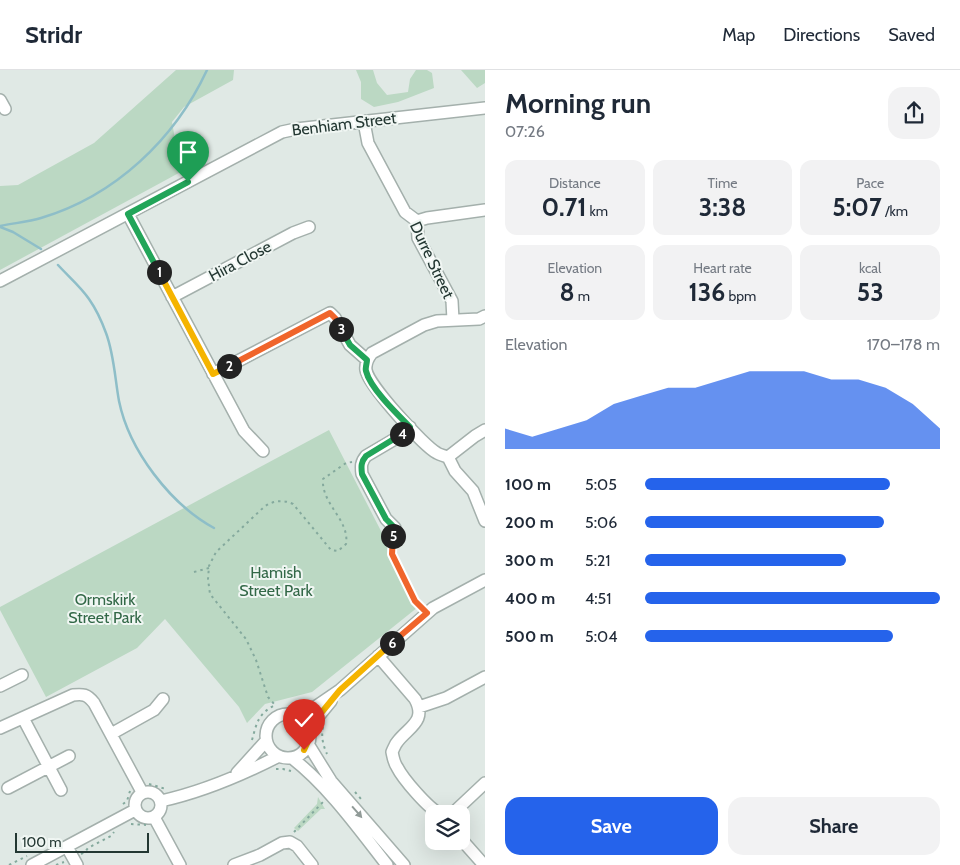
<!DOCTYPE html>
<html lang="en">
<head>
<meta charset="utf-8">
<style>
	body { margin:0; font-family:Cabin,sans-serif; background:#f2f2f3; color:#1f2937; height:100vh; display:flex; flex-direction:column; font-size:19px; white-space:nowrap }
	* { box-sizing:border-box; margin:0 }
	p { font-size:16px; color:#747a83 }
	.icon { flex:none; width:28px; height:28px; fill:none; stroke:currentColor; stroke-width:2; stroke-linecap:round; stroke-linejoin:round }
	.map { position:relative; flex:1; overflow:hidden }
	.side { display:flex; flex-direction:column; background:#fff; width:475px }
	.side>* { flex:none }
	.fabs { position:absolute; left:425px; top:735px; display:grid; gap:10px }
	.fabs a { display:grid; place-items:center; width:45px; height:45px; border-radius:10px; background:#fff; box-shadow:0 5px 20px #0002; font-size:25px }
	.scale { position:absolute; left:15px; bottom:12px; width:134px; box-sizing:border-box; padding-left:5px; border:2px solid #233732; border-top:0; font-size:14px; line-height:18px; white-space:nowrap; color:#233732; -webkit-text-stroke:4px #f0f6f3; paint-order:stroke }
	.pin { position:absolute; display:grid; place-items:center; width:42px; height:42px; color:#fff; margin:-51px -21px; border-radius:50% 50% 50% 0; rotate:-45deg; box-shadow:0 0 5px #0007 }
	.pin .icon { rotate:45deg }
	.km { position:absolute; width:25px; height:25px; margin:-12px; border-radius:50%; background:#222; color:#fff; font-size:14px; line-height:25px; text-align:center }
	.round { display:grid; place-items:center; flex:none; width:52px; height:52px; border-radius:15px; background:#f2f2f3 }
	.headline { display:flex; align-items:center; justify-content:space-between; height:85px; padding:0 20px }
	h1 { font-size:28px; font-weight:800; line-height:38px }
	.metrics { display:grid; grid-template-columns:repeat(3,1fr); gap:8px; height:85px; padding:5px 20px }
	.metrics div { display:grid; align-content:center; border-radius:12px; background:#f2f2f3; text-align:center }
	.metrics b { font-size:25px; font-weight:800 }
	.metrics small { font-size:14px; font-weight:400 }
	.metrics p { font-size:14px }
	.chart { height:140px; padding:10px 20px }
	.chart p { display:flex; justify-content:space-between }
	.chart svg { width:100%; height:90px; margin-top:5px; fill:#2563eb; opacity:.7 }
	.button { display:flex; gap:10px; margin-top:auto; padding:10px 20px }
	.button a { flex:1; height:58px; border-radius:15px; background:#2563eb; color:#fff; font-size:20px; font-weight:800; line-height:58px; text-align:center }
	.button a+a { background:#f2f2f3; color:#1f2937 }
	ul { padding:0 20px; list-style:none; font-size:16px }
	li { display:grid; grid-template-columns:80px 60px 1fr; align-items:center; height:38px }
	li i { height:12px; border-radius:6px; background:#2563eb }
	header { display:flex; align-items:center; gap:30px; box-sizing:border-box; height:70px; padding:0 25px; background:#fff; border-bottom:1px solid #e0e1e3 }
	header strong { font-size:24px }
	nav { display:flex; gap:28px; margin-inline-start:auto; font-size:18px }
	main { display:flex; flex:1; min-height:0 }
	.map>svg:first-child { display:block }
	.green { fill:#bbd8c3 }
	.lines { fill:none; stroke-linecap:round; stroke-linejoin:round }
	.stream { stroke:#8ebec8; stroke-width:2.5 }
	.minor-casing { stroke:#a4b0ac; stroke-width:14 }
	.path { stroke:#84a99d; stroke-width:2; stroke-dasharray:2.5 4; stroke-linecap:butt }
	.minor { stroke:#fff; stroke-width:11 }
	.oneway { fill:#919b98 }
	.split-1-casing { stroke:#fff; stroke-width:10 }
	.split-2-casing { stroke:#fff; stroke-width:10 }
	.split-3-casing { stroke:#fff; stroke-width:10 }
	.split-4-casing { stroke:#fff; stroke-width:10 }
	.split-5-casing { stroke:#fff; stroke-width:10 }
	.split-6-casing { stroke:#fff; stroke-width:10 }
	.split-7-casing { stroke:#fff; stroke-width:10 }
	.split-1 { stroke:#22a559; stroke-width:6 }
	.split-2 { stroke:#f5b400; stroke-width:6 }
	.split-3 { stroke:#f0652b; stroke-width:6 }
	.split-4 { stroke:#22a559; stroke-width:6 }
	.split-5 { stroke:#22a559; stroke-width:6 }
	.split-6 { stroke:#f0652b; stroke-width:6 }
	.split-7 { stroke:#f5b400; stroke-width:6 }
	.labels { text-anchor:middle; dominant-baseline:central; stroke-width:4; stroke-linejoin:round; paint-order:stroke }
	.street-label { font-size:16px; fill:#233732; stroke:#f0f6f3 }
	.park-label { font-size:16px; fill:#326847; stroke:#f0f6f3 }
</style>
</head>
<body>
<header>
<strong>Stridr</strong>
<nav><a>Map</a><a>Directions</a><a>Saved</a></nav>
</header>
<main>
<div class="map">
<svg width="485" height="795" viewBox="0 0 485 795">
	<rect width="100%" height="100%" fill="#e0e9e5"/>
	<!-- green -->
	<path class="green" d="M176,0H234L233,10L184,37L172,52L175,69L188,98L0,200V116L18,115L94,73Z
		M356,0H373L377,13L387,25L408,22L410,9L416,0H427L432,3L434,18L398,32L374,37L361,29V12Z
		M461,0H485V13L477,18Z
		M329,360L381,461L387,476L393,480L416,525L423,533L312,622L265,634L247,653L239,637L165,549L137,578L46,627L0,540V537Z
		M318,727L325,739H321L298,761L294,758L317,734Z"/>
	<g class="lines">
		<!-- stream -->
		<path class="stream" d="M0,156C14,153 28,152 41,148C115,126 175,69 207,0
			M0,157L13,162L41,179
			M58,195C68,206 81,217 89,229C96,239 102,252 106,263C114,284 115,309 119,331C129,380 170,434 214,458"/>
		<!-- minor casing -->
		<g class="minor-casing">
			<path id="minor" d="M0,30L5,39
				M364,52L368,73L405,142L417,151L418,168L452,231L453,250
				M128,144L244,361L263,381
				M417,151L427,148L485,140
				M0,211L282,62L296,59L485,38
				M172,227L293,163L309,157
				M485,246L479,249L437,251L424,255L372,283C368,288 365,293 366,300C368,315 424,376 437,383C440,385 445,386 448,387L455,401L473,421L485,451
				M213,304L330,243L335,248L350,275L367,290
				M448,387L475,366L485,360
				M395,458L386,449L362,404C361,396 361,392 366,386L400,366L410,357
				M378,586L415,629C427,651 409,657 398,671C395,674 394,678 392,682C393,687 394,693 397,697C403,709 428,738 440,744
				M0,616L22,605
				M419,637L446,628L485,607
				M266 666a22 22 0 1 1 44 0a22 22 0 1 1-44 0Z
				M23,648L61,720
				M299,648L340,620L433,538L485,510
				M0,658L73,625C83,624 87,624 94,633L142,722
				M308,659L331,631
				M111,664L154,640L163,629
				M308,674L331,711L404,795
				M292,688C329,717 358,758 387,795
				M237,703L266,671
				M8,718L69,686
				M135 735a13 13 0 1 1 26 0a13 13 0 1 1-26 0Z
				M161,731C202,722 242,705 279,686
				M452,744L485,713
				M154,747L180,795
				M461,769L484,795
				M67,777L77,795
				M32,795L135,740
				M234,795L260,785L282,773L290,772L297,776L312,795"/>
		</g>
		<!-- path -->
		<path class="path" d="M392,468V484L415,531L421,537
			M194,502L209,498
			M323,657C321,667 323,675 327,684
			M252,670C257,652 258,644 275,635L268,627L256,590L246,569L210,524L208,509L209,496L216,482L264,437C272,431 283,429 293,434L331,480L338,481L346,474C350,450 321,434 323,409L346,393L352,392
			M276,699H283L291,701
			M149,714L166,719
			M355,722L361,729
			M123,734L127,731L130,721
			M131,754L146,755
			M294,762L323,732
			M81,784L85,782L88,778L111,766L114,762
			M9,795L27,786
			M56,795L64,792"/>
		<!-- minor -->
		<use href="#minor" class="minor"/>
	</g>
	<!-- one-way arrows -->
	<defs><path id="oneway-solid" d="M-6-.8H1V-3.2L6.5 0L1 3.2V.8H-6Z" transform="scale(1.25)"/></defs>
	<use class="oneway" href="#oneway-solid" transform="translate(357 742) rotate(49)"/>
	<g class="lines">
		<!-- split-1 casing -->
		<g class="split-1-casing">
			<path id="split-1" d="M159,202L128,144L188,112"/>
		</g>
		<!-- split-2 casing -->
		<g class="split-2-casing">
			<path id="split-2" d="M159,202L213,304L229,296"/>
		</g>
		<!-- split-3 casing -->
		<g class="split-3-casing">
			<path id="split-3" d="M229,296L330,243L335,248L341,259"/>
		</g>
		<!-- split-4 casing -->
		<g class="split-4-casing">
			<path id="split-4" d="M341,259L350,275L367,290C367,293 365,298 366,301C370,318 397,344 410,357L402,364"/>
		</g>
		<!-- split-5 casing -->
		<g class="split-5-casing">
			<path id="split-5" d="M393,466L395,458L386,449L362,404C361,396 361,392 366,386L402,364"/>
		</g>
		<!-- split-6 casing -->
		<g class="split-6-casing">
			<path id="split-6" d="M392,573L427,543L415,531L392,484L393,466"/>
		</g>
		<!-- split-7 casing -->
		<g class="split-7-casing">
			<path id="split-7" d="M304,680L310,667L308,659L340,620L392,573"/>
		</g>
		<!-- split-1 -->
		<use href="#split-1" class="split-1"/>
		<!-- split-2 -->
		<use href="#split-2" class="split-2"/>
		<!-- split-3 -->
		<use href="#split-3" class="split-3"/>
		<!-- split-4 -->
		<use href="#split-4" class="split-4"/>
		<!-- split-5 -->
		<use href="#split-5" class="split-5"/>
		<!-- split-6 -->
		<use href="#split-6" class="split-6"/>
		<!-- split-7 -->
		<use href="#split-7" class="split-7"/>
	</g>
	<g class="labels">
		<!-- street labels -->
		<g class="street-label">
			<text transform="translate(344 54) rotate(-7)">Benhiam Street</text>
			<text transform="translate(432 190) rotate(65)">Durre Street</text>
			<text transform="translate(240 191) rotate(-28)">Hira Close</text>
		</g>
		<!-- park labels -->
		<g class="park-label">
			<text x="276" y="502">Hamish<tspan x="276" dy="18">Street Park</tspan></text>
			<text x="105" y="529">Ormskirk<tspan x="105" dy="18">Street Park</tspan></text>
		</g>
	</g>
</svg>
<div class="fabs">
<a><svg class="icon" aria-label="layers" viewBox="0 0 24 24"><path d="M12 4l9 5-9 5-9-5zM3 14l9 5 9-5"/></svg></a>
</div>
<div class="scale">100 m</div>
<div class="pin" style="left:188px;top:112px;background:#1e9e55"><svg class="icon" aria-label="arrive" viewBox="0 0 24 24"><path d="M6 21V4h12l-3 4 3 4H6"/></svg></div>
<div class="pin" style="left:304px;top:680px;background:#d93025"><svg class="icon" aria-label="check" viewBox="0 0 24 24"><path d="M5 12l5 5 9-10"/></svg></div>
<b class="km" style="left:159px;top:202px">1</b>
<b class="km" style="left:229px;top:296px">2</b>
<b class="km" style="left:341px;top:259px">3</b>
<b class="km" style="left:402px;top:364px">4</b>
<b class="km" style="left:393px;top:466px">5</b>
<b class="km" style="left:392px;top:573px">6</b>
</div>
<section class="side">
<div class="headline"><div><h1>Morning run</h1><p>07:26</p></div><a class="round"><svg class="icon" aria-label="share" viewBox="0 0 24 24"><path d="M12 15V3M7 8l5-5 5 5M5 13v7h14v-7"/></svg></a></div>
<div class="metrics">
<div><p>Distance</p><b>0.71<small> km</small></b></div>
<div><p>Time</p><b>3:38</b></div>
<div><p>Pace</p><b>5:07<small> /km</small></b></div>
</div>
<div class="metrics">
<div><p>Elevation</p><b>8<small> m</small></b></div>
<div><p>Heart rate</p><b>136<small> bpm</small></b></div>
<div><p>kcal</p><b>53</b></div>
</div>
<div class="chart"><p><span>Elevation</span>170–178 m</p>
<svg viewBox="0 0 160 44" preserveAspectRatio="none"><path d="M0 44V34L10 38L20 34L30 30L40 22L50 18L60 14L70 14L80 10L90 6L100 6L110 6L120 10L130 10L140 14L150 22L160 34V44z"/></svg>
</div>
<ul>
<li><b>100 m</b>5:05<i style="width:83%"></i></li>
<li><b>200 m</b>5:06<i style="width:81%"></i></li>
<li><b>300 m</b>5:21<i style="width:68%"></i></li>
<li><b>400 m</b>4:51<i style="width:100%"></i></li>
<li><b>500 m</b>5:04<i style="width:84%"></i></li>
</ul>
<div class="button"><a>Save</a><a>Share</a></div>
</section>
</main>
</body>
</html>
